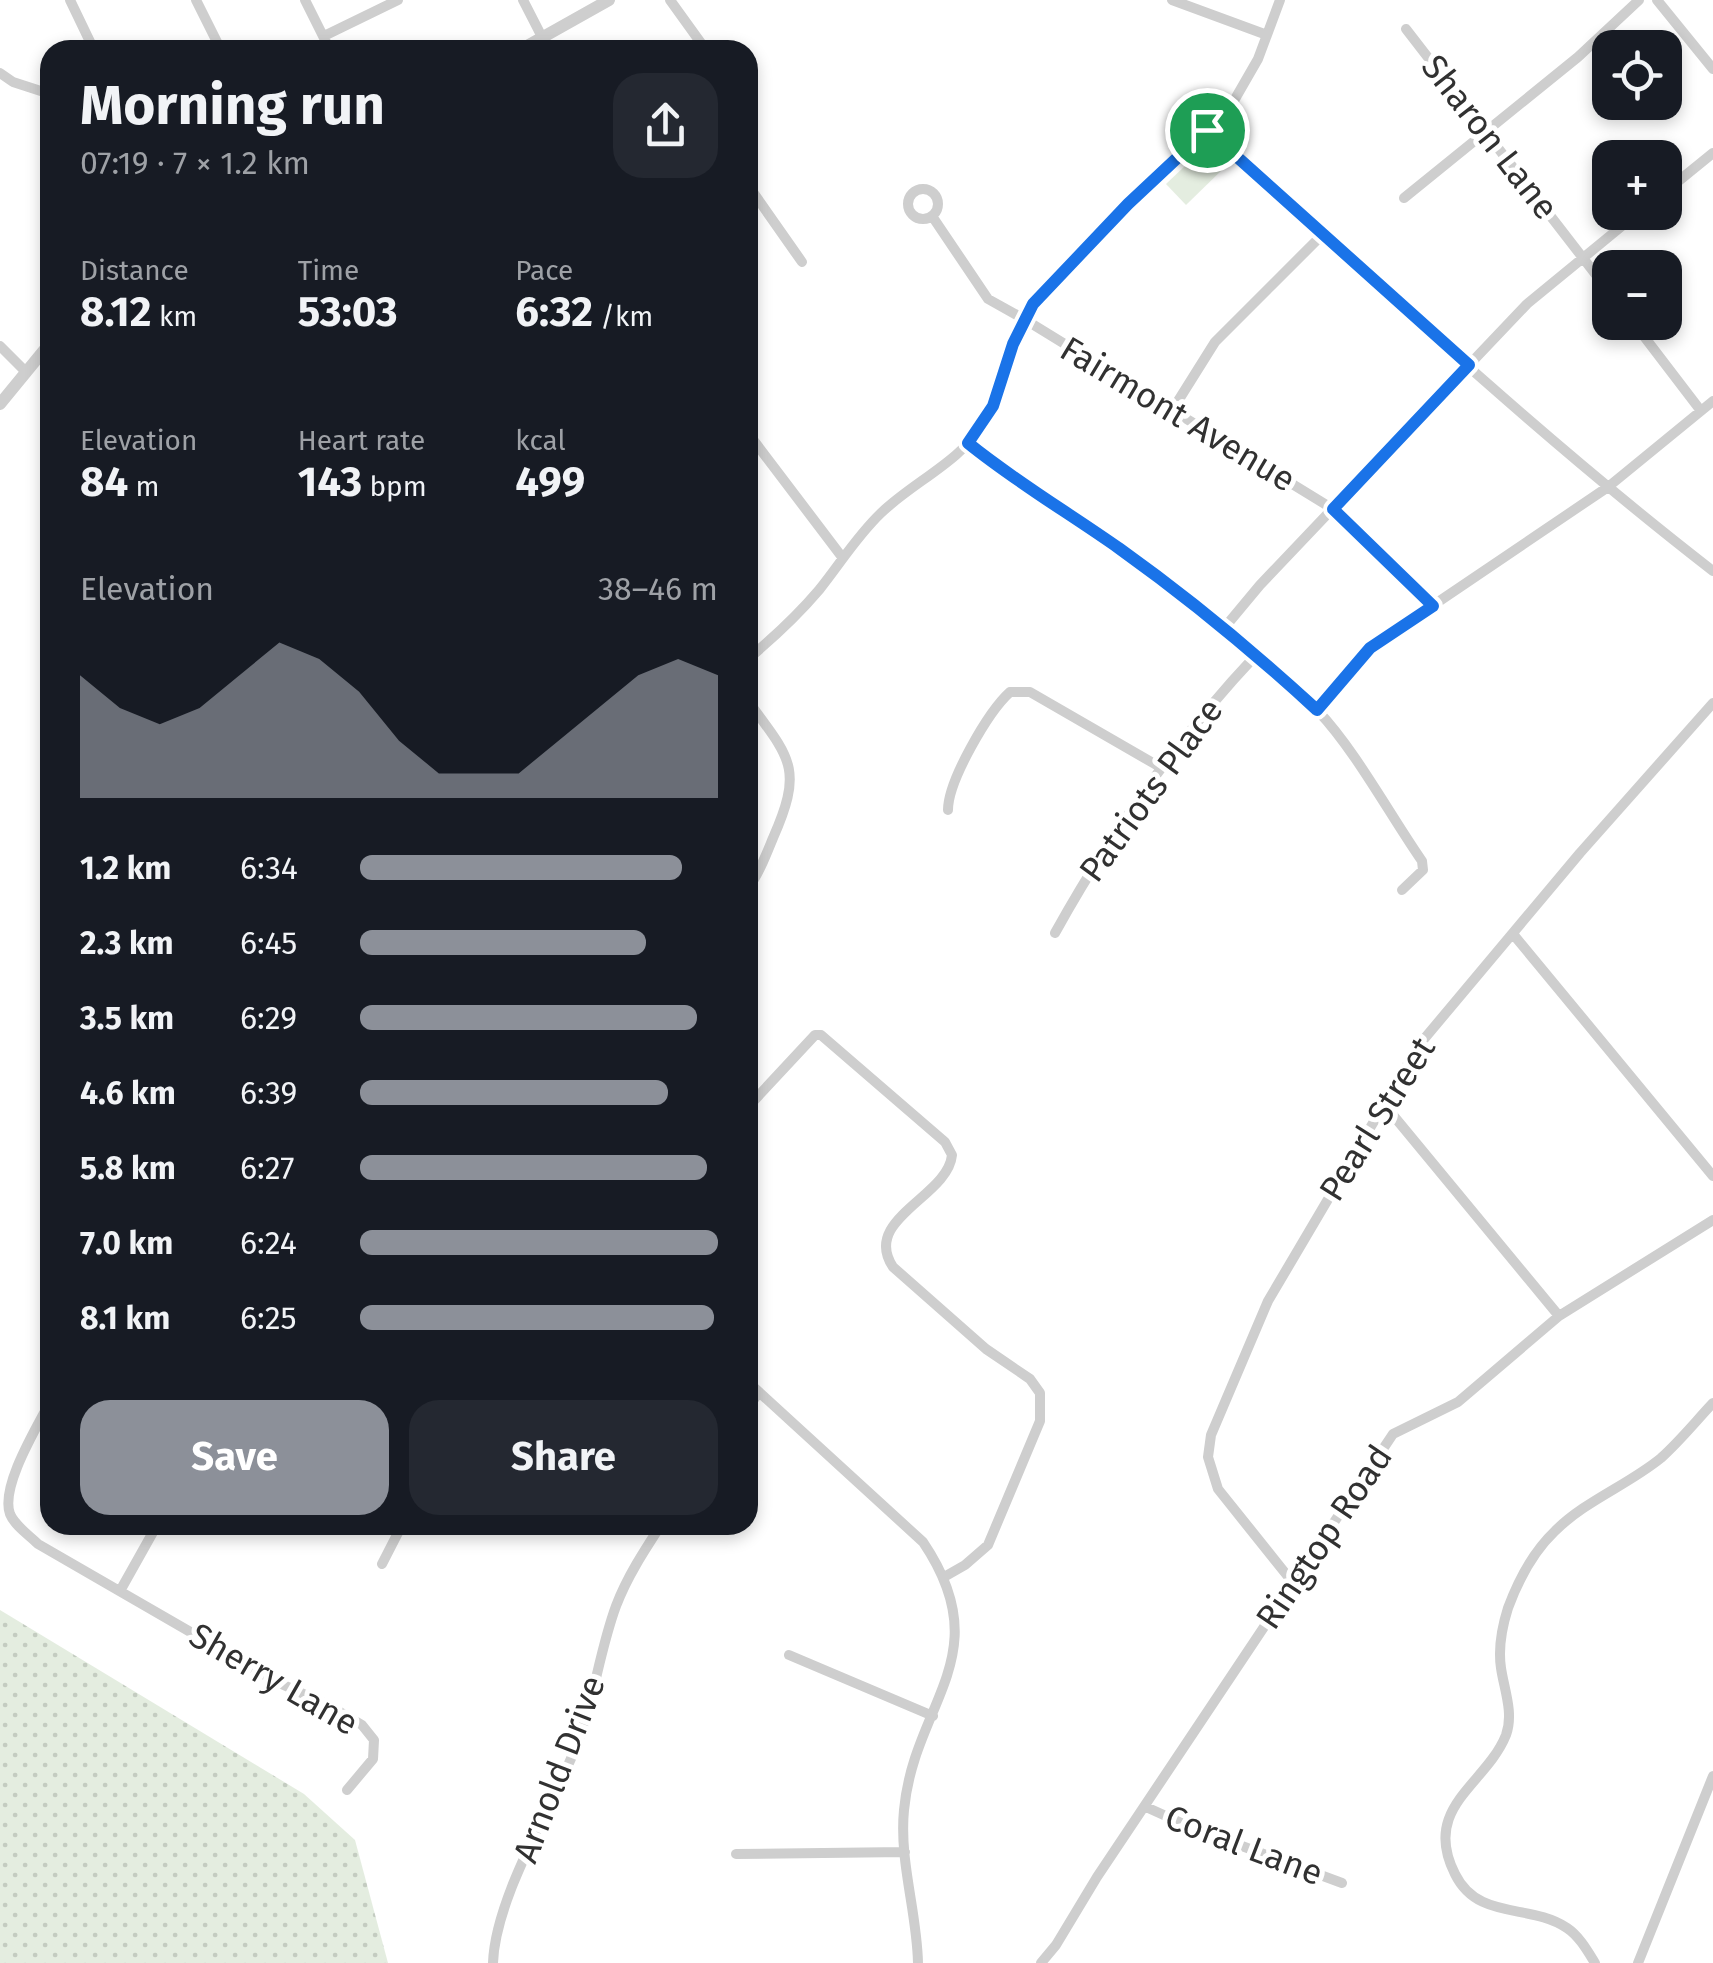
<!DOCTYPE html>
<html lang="en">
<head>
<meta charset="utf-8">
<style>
	body { margin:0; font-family:"Fira Sans",sans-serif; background:#242831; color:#f1f3f6; height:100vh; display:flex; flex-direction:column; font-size:38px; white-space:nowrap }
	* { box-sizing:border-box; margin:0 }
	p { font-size:32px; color:#9ea1a6 }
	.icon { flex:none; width:55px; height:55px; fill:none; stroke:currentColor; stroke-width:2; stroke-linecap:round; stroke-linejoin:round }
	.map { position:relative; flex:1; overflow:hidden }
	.panel { position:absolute; left:40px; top:40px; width:718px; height:1495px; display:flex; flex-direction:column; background:#171b24; border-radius:30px; box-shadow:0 5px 15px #0003 }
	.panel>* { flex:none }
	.tools { position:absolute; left:1592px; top:30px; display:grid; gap:20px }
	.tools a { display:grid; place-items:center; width:90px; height:90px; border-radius:20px; background:#171b24; box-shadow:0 5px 15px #0003; font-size:50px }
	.pin { position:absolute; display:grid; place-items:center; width:85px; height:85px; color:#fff; margin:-42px; border:5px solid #fff; border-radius:50%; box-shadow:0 2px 10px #0007 }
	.round { display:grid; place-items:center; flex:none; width:105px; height:105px; border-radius:30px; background:#242831 }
	.head { display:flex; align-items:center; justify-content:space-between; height:170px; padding:0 40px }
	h1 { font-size:55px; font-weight:700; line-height:75px }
	.metrics { display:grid; grid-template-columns:repeat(3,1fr); gap:15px; height:170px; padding:10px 40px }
	.metrics div { display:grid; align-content:center }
	.metrics b { font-size:42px; font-weight:700 }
	.metrics small { font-size:28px; font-weight:400 }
	.metrics p { font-size:28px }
	.chart { height:280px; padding:20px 40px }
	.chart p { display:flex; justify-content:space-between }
	.chart svg { width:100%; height:180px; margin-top:10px; fill:#8c9099; opacity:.7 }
	.button { display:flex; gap:20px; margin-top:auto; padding:20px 40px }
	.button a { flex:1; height:115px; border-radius:30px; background:#8c9099; color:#fff; font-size:40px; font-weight:700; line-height:115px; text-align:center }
	.button a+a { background:#242831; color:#f1f3f6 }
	ul { padding:0 40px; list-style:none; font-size:32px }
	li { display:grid; grid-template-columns:160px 120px 1fr; align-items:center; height:75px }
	li i { height:25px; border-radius:12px; background:#8c9099 }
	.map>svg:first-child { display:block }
	.grass { fill:url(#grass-dots) }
	.pitch { fill:#e4ede0 }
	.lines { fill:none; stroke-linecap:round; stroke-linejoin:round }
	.minor { stroke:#cecece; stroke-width:10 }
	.tertiary { stroke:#cecece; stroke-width:12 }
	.route-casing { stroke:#fff; stroke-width:20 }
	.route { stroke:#1a73e8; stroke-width:12 }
	.labels { text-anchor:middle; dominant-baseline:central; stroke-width:10; stroke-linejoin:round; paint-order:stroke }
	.street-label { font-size:35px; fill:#313131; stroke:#fff }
</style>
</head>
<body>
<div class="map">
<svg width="1713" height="1963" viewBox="0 0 1713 1963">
	<defs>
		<pattern id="grass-dots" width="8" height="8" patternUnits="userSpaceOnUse" patternTransform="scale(2.5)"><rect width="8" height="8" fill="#e4ede0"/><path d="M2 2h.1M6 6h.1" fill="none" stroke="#c4ccc1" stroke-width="1.8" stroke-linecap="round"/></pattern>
	</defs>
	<rect width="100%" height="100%" fill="#fff"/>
	<!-- grass -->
	<path class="grass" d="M0,1610L304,1794L355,1840L388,1963H0Z"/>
	<!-- pitch -->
	<path class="pitch" d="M1206,146L1226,166L1186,205L1166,184Z"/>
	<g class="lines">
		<!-- minor -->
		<path class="minor" d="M70,0L94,50
			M196,0L221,50
			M305,0L330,50
			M523,0L542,37
			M670,0L706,50
			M1172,0L1267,35
			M1657,0L1713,69
			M1406,29L1610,293
			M324,36L398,0
			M0,73L13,82L50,94
			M1207,129C1372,280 1536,434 1713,571
			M748,185L802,262
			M908 204a15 15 0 1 1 30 0a15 15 0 1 1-30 0Z
			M1665,192L1713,153
			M1404,198L1578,57L1639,0
			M932,216L988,299L1024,319L1333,509L1433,606
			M1633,322L1701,411
			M0,346L25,371
			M1173,409L1215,342L1323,234
			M748,433L842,557
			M968,443C1082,535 1216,603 1318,711C1355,750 1390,815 1422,861L1423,870L1402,890
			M1225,627L1260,585L1527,304L1639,212
			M748,659C773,638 797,616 819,590C840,564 856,537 881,513C913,482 960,462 984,423C1007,386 1010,341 1033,304L1235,99L1258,59L1280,0
			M748,701C790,758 804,768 773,838C766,855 759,874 748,888
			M1317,710L1370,648L1608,487L1713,401
			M948,810C948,781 988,712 1010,692H1030L1160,767
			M1055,933C1111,832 1177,739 1257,654
			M1513,934L1713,1176
			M1383,1103L1559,1316
			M748,1107L815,1035H821L945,1142L952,1155C948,1197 861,1219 893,1267L986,1349L1030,1379L1040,1393V1421L988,1545L965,1565L944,1577
			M748,1382L923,1542C1000,1656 914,1702 904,1810C899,1861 917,1912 918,1963
			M50,1402C37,1427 0,1487 10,1514C15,1526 29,1535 38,1544L277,1682L328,1705L362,1725L374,1740L373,1759L347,1790
			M748,1408L759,1392
			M382,1564L402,1525
			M1294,1584L1218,1489L1208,1457L1211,1435L1268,1301L1419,1045L1580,853L1713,703
			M120,1591L157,1525
			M789,1655L933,1716
			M1146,1807L1188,1826L1342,1883
			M736,1854L905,1852
			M493,1963C495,1899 551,1808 576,1747C594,1701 599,1652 616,1606C627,1577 644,1551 661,1525
			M1041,1963L1056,1945L1097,1877L1393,1434L1458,1402L1559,1316L1713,1220
			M1595,1963C1587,1950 1579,1936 1567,1928C1530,1903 1478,1921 1455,1874C1421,1807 1486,1785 1506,1735C1514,1713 1504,1689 1501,1668C1498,1648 1502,1627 1508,1608C1518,1581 1534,1551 1555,1531C1585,1501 1628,1485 1661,1458C1680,1441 1696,1421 1713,1403
			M1638,1963L1713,1776"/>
		<!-- tertiary -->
		<path class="tertiary" d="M520,50L609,0
			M0,404L50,343"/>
	</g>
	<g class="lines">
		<!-- route casing -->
		<g class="route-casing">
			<path id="route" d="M1207,130L1469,365L1333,509L1433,606L1370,648L1317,710C1254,652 1190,599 1120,549C1069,513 1016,482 968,443L993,406L1013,344L1033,304L1128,204Z"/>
		</g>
		<!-- route -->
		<use href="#route" class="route"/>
	</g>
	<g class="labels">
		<!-- street labels -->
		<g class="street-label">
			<text transform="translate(1490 137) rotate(52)">Sharon Lane</text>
			<text transform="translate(1178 414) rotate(31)">Fairmont Avenue</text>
			<text transform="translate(1151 790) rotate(-54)">Patriots Place</text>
			<text transform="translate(1377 1119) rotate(-58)">Pearl Street</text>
			<text transform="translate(1324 1537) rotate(-56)">Ringtop Road</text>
			<text transform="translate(274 1679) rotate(30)">Sherry Lane</text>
			<text transform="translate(559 1769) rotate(-69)">Arnold Drive</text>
			<text transform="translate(1244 1845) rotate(21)">Coral Lane</text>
		</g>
	</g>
</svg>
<div class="tools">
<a><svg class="icon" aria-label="locate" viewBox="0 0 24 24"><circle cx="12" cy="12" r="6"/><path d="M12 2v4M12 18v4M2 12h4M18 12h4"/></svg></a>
<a>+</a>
<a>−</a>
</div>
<div class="pin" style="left:1207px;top:130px;background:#1e9e55"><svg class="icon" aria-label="arrive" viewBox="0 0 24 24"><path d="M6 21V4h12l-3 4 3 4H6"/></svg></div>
<section class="panel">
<div class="head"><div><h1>Morning run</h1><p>07:19 · 7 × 1.2 km</p></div><a class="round"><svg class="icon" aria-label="share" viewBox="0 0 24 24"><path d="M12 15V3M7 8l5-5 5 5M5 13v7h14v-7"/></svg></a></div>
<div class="metrics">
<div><p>Distance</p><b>8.12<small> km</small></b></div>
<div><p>Time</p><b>53:03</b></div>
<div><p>Pace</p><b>6:32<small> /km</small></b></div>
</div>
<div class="metrics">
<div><p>Elevation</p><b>84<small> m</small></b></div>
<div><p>Heart rate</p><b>143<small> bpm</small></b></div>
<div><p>kcal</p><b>499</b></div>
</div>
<div class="chart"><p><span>Elevation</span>38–46 m</p>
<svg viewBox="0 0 160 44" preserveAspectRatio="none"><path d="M0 44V14L10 22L20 26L30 22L40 14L50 6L60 10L70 18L80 30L90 38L100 38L110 38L120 30L130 22L140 14L150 10L160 14V44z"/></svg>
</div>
<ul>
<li><b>1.2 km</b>6:34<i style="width:90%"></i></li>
<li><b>2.3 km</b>6:45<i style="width:80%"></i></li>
<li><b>3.5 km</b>6:29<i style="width:94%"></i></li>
<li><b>4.6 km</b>6:39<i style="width:86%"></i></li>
<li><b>5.8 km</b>6:27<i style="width:97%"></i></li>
<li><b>7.0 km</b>6:24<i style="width:100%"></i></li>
<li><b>8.1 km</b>6:25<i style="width:99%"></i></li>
</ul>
<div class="button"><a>Save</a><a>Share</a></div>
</section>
</div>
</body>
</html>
